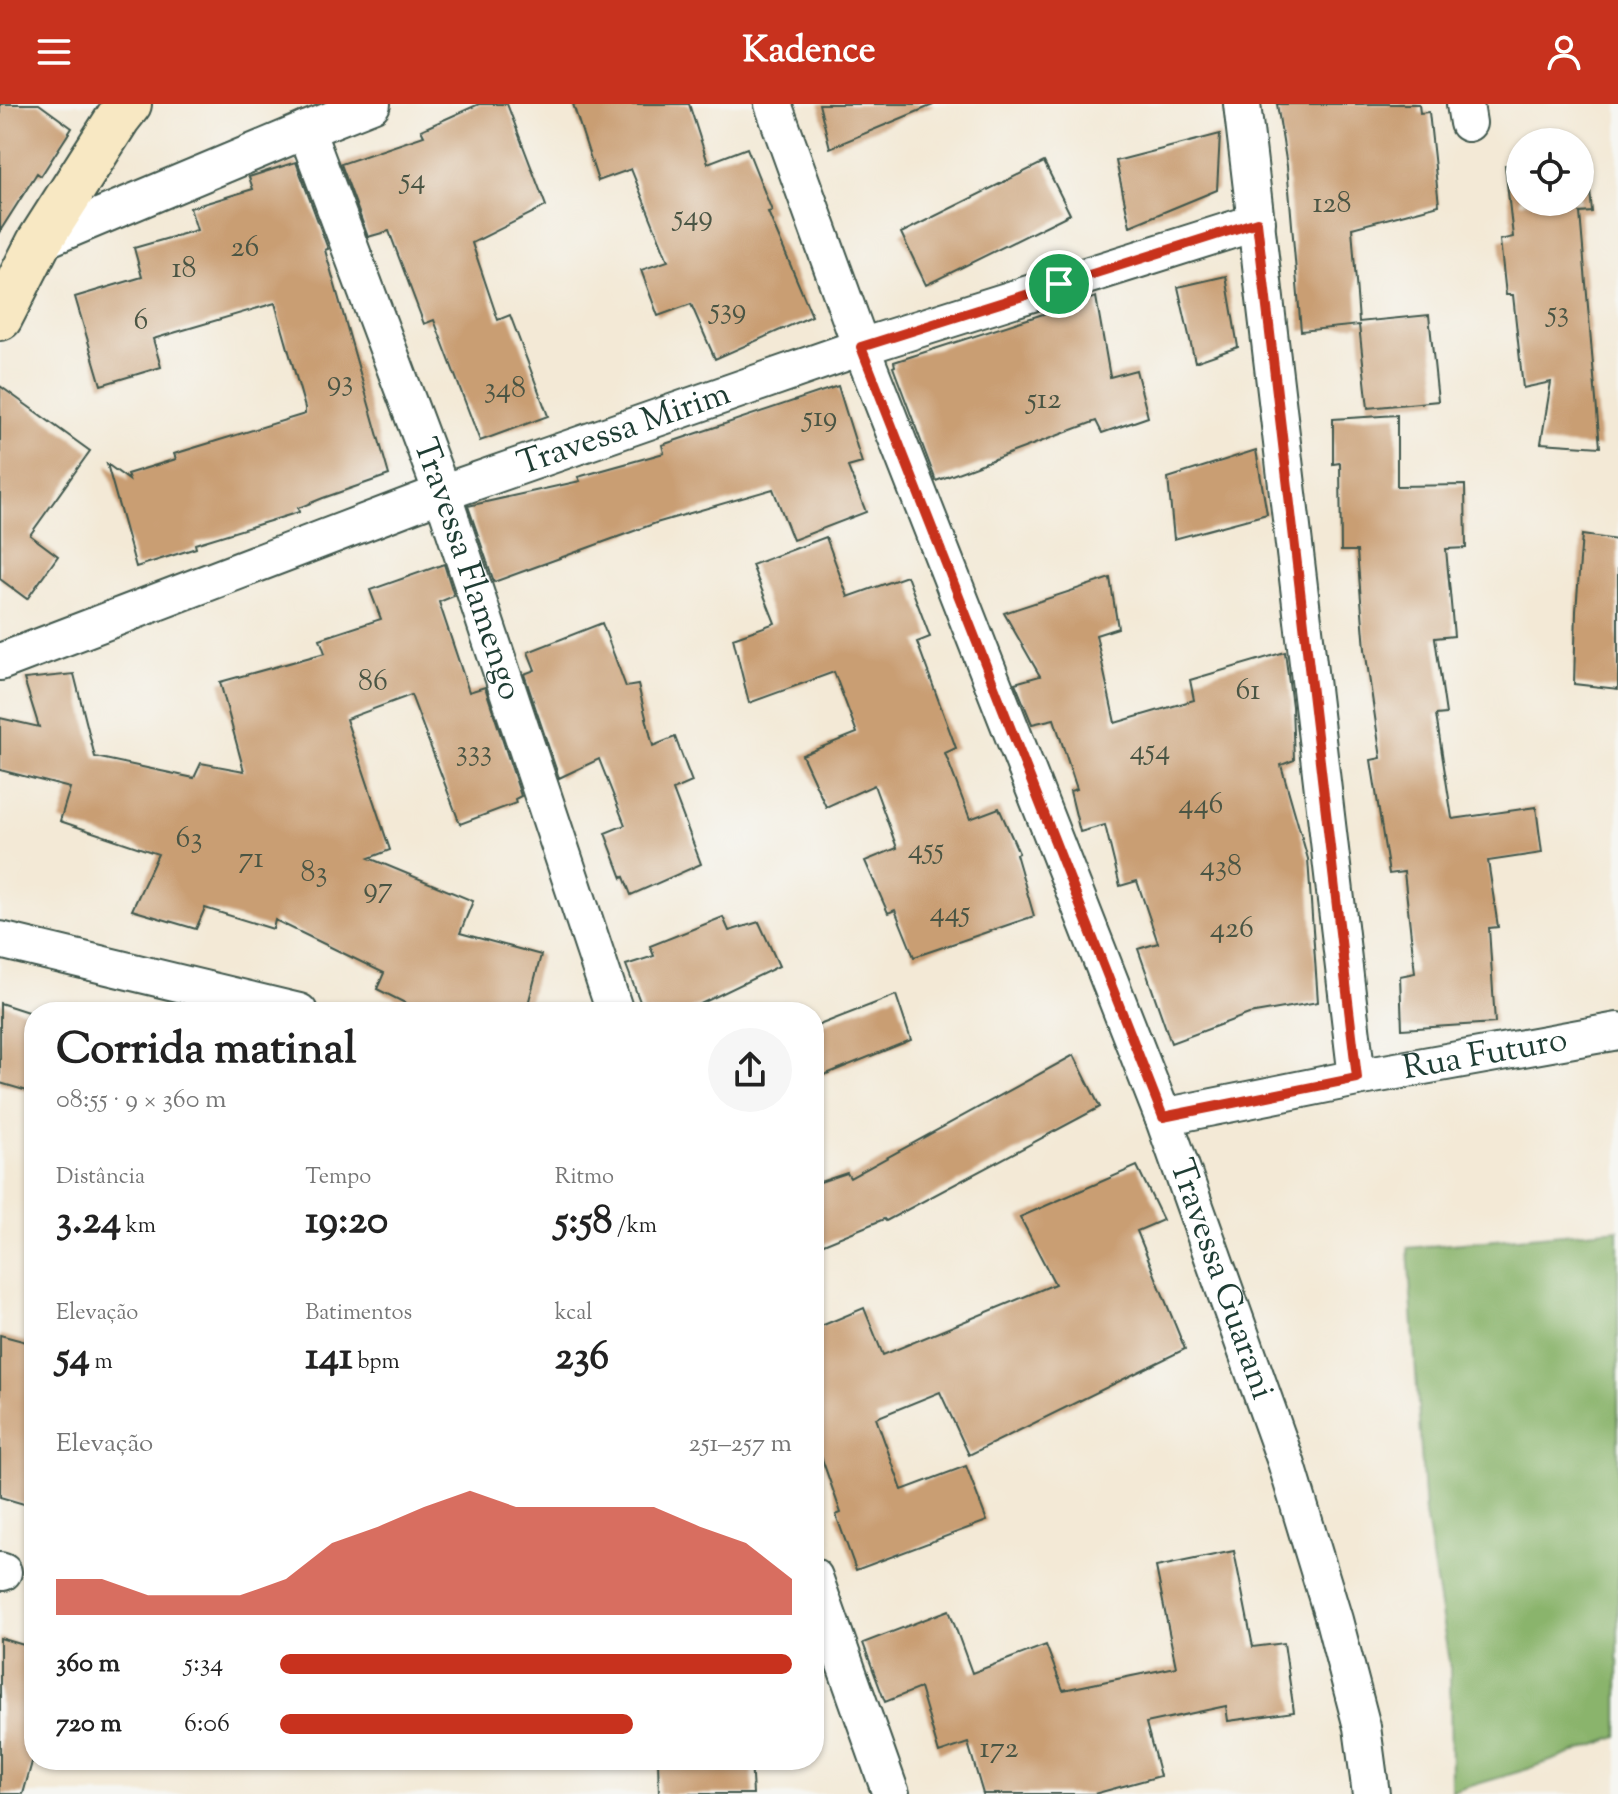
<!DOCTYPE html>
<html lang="pt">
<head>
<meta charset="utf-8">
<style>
	body { margin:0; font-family:"Sorts Mill Goudy",serif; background:#f6f6f6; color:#222; height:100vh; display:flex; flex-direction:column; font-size:30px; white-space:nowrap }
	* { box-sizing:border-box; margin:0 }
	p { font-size:26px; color:#767676 }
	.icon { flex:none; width:44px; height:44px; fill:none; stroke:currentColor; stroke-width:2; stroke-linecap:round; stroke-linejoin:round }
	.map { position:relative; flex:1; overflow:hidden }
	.details { position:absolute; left:24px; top:898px; width:800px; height:768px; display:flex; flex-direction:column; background:#fff; border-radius:32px; box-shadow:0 2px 6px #0004 }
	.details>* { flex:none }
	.fabs { position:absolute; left:1506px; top:24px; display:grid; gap:16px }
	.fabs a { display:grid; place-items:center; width:88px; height:88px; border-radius:50%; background:#fff; box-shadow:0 2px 6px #0004; font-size:40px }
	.pin { position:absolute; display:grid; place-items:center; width:68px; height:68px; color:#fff; margin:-34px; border:4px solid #fff; border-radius:50%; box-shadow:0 2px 8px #0007 }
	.round { display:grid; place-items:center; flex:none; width:84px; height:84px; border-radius:42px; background:#f6f6f6 }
	.summary { display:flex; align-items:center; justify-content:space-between; height:136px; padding:0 32px }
	h1 { font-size:44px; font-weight:700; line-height:60px }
	.figures { display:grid; grid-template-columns:repeat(3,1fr); gap:12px; height:136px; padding:8px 32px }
	.figures div { display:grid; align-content:center }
	.figures b { font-size:40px; font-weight:700 }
	.figures small { font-size:22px; font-weight:400 }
	.figures p { font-size:22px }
	.chart { height:224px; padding:16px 32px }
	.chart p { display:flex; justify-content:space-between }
	.chart svg { width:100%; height:144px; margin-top:8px; fill:#c8321e; opacity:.7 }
	ul { padding:0 32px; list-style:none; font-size:26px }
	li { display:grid; grid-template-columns:128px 96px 1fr; align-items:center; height:60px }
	li i { height:20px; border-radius:10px; background:#c8321e }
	header { display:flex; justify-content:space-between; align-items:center; height:104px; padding:0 32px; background:#c8321e; color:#fff; font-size:36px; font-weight:700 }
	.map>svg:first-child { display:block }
	.forest { fill:#8ab46c; stroke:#547850; stroke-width:2 }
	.building { fill:#c99e73 }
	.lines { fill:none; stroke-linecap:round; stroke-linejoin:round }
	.street-casing { stroke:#3f574c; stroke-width:40 }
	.secondary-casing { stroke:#3f574c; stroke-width:48 }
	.street { stroke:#fff; stroke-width:36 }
	.secondary { stroke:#f8e8c3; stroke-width:44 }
	.route-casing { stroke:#fff; stroke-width:16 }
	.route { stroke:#c8321e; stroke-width:10 }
	.labels { text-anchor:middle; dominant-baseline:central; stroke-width:8; stroke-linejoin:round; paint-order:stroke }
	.number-label { font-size:30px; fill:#4a5544 }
	.street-label { font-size:34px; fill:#1f3d34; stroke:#f6f6f2 }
</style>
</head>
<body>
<header><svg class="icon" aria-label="menu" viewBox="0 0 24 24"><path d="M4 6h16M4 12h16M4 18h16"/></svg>Kadence<svg class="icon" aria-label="person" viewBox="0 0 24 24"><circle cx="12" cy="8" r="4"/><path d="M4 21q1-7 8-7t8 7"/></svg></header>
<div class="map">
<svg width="1618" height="1690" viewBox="0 0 1618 1690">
	<rect width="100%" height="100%" fill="#f6f6f2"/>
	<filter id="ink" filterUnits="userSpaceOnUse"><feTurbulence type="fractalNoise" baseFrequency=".0125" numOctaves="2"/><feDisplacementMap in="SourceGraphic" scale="16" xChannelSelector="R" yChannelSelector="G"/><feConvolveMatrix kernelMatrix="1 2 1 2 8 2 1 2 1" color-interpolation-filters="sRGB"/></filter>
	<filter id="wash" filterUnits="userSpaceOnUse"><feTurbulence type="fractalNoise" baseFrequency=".006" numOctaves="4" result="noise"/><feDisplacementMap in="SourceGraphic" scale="32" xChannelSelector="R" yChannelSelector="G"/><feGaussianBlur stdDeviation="1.8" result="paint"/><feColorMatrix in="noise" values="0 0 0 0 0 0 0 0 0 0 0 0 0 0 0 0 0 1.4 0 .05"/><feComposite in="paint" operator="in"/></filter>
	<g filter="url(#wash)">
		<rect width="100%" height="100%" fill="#f3e9d6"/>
		<!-- forest -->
		<path class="forest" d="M1618,1125V1633L1528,1665L1451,1688L1450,1564L1425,1410L1408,1144Z"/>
		<g id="blocks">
			<!-- building -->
			<path class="building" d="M0,0H39L72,24L41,72L37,69L0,127Z
				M479,0H507L546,102L472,139L498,216L510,211L548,312L480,337L434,216L424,220L389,127L368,133L341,60L424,32L421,26Z
				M573,0H689L708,59L747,44L772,107L768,108L812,212L715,255L691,200L658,212L641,166L668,157L631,65L598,77Z
				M819,0H933V1L830,44Z
				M1277,0H1419L1420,9L1429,8L1439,101L1352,124L1359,218L1429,211L1438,297L1368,304L1359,221L1301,227L1287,62Z
				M1220,30L1217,86L1130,122L1116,57Z
				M1586,43L1592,108L1580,109L1600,343L1541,339L1551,278L1523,284L1513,191H1506L1500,136L1513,133L1505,61L1520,58V98H1580V44Z
				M296,58L328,145L325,146L389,371L323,394L298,404L299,408L195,440L196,444L136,463L107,360L129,376L127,370L176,355L174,350L305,310V304L275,199L153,235L161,263L101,281L75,193L142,173L134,144L197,126L190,104L253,85L249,73Z
				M1044,58L1070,110L926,181L901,129Z
				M1226,172L1238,243L1195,258L1178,183Z
				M1096,193L1110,273L1136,266L1148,313L1102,329L1096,317L936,377L893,263L895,262L894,258Z
				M0,282L90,347L30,431L58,452L27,495L0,475Z
				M838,282L862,359L848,363L866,408L793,436L773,385L656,419L494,478L468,402L580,377L578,373L664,349L662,341Z
				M1397,311V382L1465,381L1466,444L1446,445L1454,532L1435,534L1446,610L1436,611L1452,714L1453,715L1536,703L1542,749L1488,757L1498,823L1489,824L1495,919L1402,925L1400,872L1415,869L1404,768L1389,770L1371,656L1381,654L1365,545L1357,447H1341L1340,359L1333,360V315Z
				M1256,346L1267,410L1174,435L1168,374Z
				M1582,431L1618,436V585L1574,580L1576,507Z
				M826,433L848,493L907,472L930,533L917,538L956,644L945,649L970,715L999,704L1019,749L1016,750L1034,812L914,853L895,806L888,809L865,757L897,744L874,681L826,703L802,651L857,629L834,568L749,599L733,534L775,519L752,461Z
				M444,460L454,492L439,498L469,588L485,583L521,692L515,695L516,699L460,720L411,591L346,615L390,746L369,754L473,797L460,829L541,851L526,908H423L377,885L384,869L275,816L273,825L205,804L196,825L132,806L158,750L60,717L70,684L0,666V614L39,623L24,575L74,570L95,653L194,674L201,659L244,667L220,578L325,549L320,535L381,515L370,486Z
				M1110,474L1118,524L1096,531L1115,619L1194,596L1190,576L1285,548L1292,602L1294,656L1281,661L1308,755L1318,898L1249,910L1171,939L1138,845L1158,839L1137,777L1120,782L1105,721L1080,728L1070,687L1077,685L1054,615L1032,620L1015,579L1040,572L1004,509Z
				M602,519L626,583L638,581L653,642L675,633L692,678L673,686L701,760L631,791L624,773L622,774L605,729L625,721L599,655L559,674L524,570L535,566L528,548Z
				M723,813L729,827L759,818L779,862L684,908H644L626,861L654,852L650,842Z
				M896,891L911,936L814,975V923Z
				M0,899L34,910V989L0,979Z
				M1074,951L1100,1003L886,1117L884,1115L814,1144V1080L847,1069L850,1074Z
				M1137,1062L1163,1116L1137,1127L1185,1245L969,1351L940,1288L876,1314L902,1386L966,1362L987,1417L856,1466L836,1411L841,1409L814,1332V1225L864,1204L883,1251L1055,1180L1020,1113Z
				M0,1231L34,1240V1403L0,1393Z
				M1234,1447L1253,1543L1284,1539L1294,1608L1228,1617L1226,1602L1146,1619L1160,1672L1094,1690H983L968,1639L939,1649L920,1584L885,1598L863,1539L949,1506L972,1569L1046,1541L1063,1586L1176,1563L1156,1463Z
				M0,1534L34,1544V1651L23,1690H0Z
				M658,1656H751L753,1690H659Z"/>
		</g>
	</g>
	<g filter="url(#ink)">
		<use href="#blocks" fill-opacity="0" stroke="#3f574c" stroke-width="2"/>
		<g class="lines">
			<!-- street casing -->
			<g class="street-casing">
				<g id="street">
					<path id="s1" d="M773,0L861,243L1163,1013L1286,1358L1334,1516L1362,1623L1371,1690"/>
					<path d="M1242,0L1357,974"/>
					<path d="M1465,0L1468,19"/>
					<path id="s2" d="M306,26L442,389L615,908"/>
					<path d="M39,138L306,26L372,0"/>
					<path id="s3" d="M0,558L442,389L861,243L1257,118"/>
					<path d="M0,836L299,908"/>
					<path id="s4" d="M1163,1013L1357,974L1618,927"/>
					<path d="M0,1467L3,1468"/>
					<path d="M814,1473L891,1690"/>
				</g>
			</g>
			<!-- secondary casing -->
			<g class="secondary-casing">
				<path id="secondary" d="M0,214L39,138L118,14L129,0"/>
			</g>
			<!-- street -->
			<use href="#street" class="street"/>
			<!-- secondary -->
			<use href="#secondary" class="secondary"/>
		</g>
	</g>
	<g class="lines" filter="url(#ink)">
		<!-- route casing -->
		<g class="route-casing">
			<path id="route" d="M1257,118L1357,974L1163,1013L861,243Z"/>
		</g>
		<!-- route -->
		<use href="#route" class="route"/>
	</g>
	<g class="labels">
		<!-- number labels -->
		<g class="number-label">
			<text x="413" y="76">54</text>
			<text x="1332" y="100">128</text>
			<text x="693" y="113">549</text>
			<text x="245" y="144">26</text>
			<text x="184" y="165">18</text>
			<text x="728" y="206">539</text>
			<text x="1558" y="209">53</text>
			<text x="141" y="217">6</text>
			<text x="340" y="278">93</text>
			<text x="505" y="285">348</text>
			<text x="1044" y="296">512</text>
			<text x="820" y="314">519</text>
			<text x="373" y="578">86</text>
			<text x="1248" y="587">61</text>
			<text x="1150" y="647">454</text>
			<text x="474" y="648">333</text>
			<text x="1201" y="701">446</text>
			<text x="189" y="735">63</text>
			<text x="926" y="746">455</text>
			<text x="251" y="755">71</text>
			<text x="1221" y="763">438</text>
			<text x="314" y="769">83</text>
			<text x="378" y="785">97</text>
			<text x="950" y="809">445</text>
			<text x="1232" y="825">426</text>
			<text x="999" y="1645">172</text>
		</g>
		<!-- street labels -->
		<g class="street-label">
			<text stroke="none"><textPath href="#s3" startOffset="666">Travessa Mirim</textPath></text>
			<text stroke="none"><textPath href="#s2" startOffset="468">Travessa Flamengo</textPath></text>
			<text stroke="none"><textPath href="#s4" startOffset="328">Rua Futuro</textPath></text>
			<text stroke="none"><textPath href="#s1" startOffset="1258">Travessa Guarani</textPath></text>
		</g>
	</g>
</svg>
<div class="fabs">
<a><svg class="icon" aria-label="locate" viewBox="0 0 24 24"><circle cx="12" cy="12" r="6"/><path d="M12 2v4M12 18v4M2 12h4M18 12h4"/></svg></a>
</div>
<div class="pin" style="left:1059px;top:180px;background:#1e9e55"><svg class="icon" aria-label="arrive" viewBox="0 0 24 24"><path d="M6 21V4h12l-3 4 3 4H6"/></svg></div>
<section class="details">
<div class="summary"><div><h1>Corrida matinal</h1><p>08:55 · 9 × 360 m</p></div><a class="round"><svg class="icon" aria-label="share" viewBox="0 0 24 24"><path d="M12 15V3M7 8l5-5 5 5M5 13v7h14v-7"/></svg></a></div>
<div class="figures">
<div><p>Distância</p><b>3.24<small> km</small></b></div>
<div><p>Tempo</p><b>19:20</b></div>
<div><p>Ritmo</p><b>5:58<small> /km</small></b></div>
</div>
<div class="figures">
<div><p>Elevação</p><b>54<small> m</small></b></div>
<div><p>Batimentos</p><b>141<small> bpm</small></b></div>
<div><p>kcal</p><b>236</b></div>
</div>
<div class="chart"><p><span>Elevação</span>251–257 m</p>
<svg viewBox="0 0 160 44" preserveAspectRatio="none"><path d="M0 44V33L10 33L20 38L30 38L40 38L50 33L60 22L70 17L80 11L90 6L100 11L110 11L120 11L130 11L140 17L150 22L160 33V44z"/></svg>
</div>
<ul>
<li><b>360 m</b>5:34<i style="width:100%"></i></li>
<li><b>720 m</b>6:06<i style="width:69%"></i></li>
</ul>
</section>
</div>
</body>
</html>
